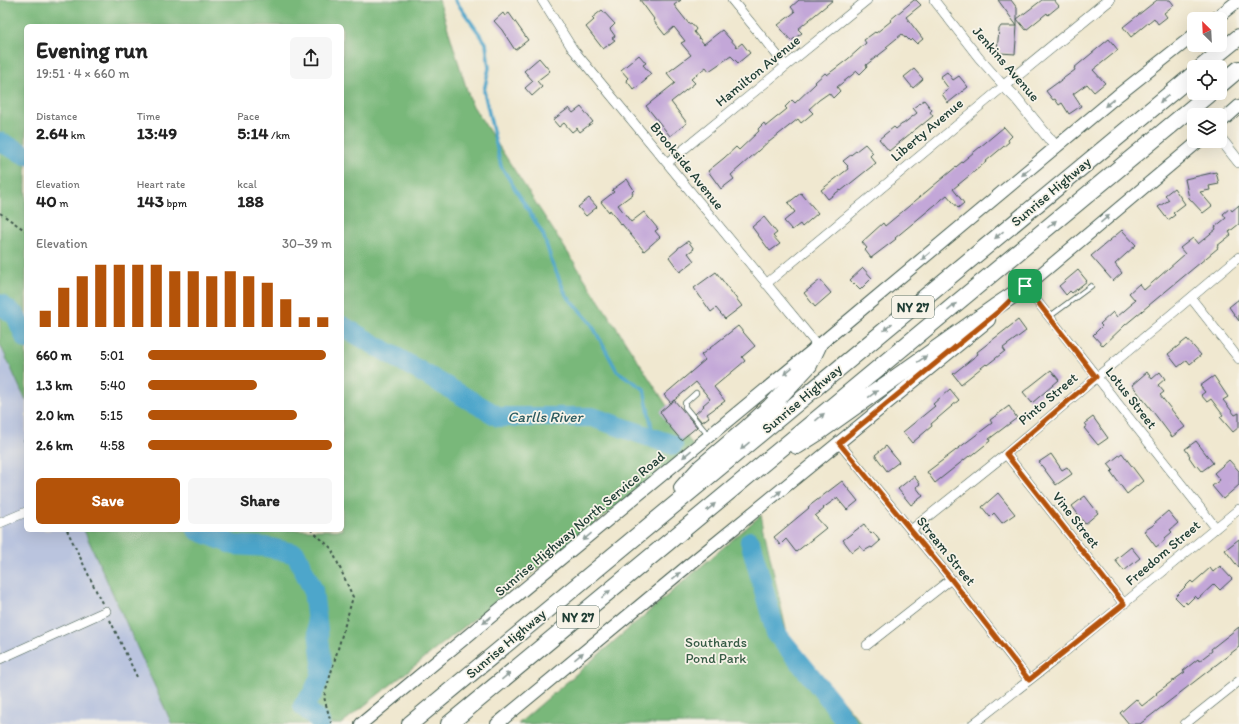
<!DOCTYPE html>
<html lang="en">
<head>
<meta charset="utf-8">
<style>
	body { margin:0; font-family:Itim,sans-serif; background:#f6f6f6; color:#222; height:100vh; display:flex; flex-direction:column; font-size:15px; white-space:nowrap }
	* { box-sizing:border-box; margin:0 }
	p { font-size:13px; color:#767676 }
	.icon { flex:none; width:22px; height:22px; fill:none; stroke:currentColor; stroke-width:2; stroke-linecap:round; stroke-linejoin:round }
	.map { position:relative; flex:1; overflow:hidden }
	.drawer { position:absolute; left:24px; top:24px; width:320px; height:508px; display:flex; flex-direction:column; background:#fff; border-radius:6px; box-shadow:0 4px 16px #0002 }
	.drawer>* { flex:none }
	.needle { width:26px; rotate:336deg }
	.controls { position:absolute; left:1187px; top:12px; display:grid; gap:8px }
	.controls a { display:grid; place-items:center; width:40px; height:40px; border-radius:6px; background:#fff; box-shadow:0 4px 16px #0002; font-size:20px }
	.pin { position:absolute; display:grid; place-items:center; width:34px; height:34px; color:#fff; margin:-17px; border-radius:8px; box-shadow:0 2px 6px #0006 }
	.round { display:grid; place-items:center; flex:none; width:42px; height:42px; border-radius:6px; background:#f6f6f6 }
	.summary { display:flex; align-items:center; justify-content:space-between; height:68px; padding:0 12px }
	h1 { font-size:22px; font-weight:800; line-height:30px }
	.stats { display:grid; grid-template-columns:repeat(3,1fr); gap:6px; height:68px; padding:4px 12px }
	.stats div { display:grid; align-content:center }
	.stats b { font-size:17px; font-weight:800 }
	.stats small { font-size:11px; font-weight:400 }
	.stats p { font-size:11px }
	.chart { height:112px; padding:8px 12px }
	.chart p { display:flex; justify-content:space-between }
	.chart svg { width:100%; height:72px; margin-top:4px; stroke:#b45309; stroke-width:6 }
	.action { display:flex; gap:8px; margin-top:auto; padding:8px 12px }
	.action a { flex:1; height:46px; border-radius:6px; background:#b45309; color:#fff; font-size:16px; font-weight:800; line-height:46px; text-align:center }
	.action a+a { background:#f6f6f6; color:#222 }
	ul { padding:0 12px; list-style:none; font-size:13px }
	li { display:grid; grid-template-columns:64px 48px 1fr; align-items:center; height:30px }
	li i { height:10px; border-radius:5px; background:#b45309 }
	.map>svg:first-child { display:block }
	.industrial { fill:#bac4de }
	.forest { fill:#79b87a; stroke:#4c7a57 }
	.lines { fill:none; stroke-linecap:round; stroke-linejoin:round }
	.stream { stroke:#4ea6cb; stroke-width:3.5 }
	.river { stroke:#4ea6cb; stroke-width:20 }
	.building { fill:#c3a7d8 }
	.service-casing { stroke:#3e574b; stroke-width:6 }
	.minor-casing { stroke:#3e574b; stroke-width:10 }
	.tertiary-casing { stroke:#3e574b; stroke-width:12 }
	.secondary-casing { stroke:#3e574b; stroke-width:14 }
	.motorway-casing { stroke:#3e574b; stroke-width:18 }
	.path { stroke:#3e574b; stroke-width:2; stroke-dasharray:3 3; stroke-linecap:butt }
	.service { stroke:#fff; stroke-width:4.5 }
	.minor { stroke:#fff; stroke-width:9 }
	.tertiary { stroke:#fff; stroke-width:11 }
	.secondary { stroke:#fff; stroke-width:12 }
	.motorway { stroke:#fff; stroke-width:16 }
	.oneway { fill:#8f9e9a }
	.route-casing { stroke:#fff; stroke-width:8 }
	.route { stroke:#b45309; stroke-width:5 }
	.labels { text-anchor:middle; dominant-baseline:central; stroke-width:3.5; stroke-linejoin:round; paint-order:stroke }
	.shield { fill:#f7f3e8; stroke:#60746a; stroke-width:1 }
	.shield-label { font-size:13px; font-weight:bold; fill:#1f3d34 }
	.street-label { font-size:14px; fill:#1f3d34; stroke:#f7f3e8 }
	.park-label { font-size:14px; fill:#375c46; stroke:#f7f3e8 }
	.water-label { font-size:15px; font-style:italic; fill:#2d5c61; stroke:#f7f3e8 }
</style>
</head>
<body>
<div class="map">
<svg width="1239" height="724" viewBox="0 0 1239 724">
	<rect width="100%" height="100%" fill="#f7f3e8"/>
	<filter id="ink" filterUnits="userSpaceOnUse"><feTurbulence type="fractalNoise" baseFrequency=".025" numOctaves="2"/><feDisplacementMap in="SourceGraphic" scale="8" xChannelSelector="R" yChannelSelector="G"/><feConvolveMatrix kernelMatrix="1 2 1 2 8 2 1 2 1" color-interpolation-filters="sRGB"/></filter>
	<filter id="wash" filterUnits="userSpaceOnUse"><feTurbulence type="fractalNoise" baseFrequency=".012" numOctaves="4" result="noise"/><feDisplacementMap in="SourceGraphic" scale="16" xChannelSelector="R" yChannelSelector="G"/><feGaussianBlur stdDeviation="0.9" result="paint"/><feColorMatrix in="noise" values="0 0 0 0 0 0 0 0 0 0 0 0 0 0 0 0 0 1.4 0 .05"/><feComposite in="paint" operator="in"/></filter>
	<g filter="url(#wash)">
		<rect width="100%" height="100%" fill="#f0e8d0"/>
		<!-- industrial -->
		<path class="industrial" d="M0,344L26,401V530H84L172,724H0Z"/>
		<!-- forest -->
		<path class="forest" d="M0,0H439L471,103L693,446L341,724H172L84,530H342V26H26V401L0,344Z
			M761,515L787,634L862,724H518Z"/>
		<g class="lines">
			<!-- stream -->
			<path class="stream" d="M455,0L486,43L489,68L484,91L501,166L543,234L552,262L566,295L591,323L617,371L644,389L654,439"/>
			<!-- river -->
			<path class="river" d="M0,142L26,155
				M0,304L16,316L26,339
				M342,326L499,417H592L673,445
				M197,530L234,545L267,547L296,554L313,590L322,664L320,677L313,693L303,706L320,722
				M750,541L776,633L831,701L847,724"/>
		</g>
		<g id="blocks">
			<!-- building -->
			<path class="building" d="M640,0H681L674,5L689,24L691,23L696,29L694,32L704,44L722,30L737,47L742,43L750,53L738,63L731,56L709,71L706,67L691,79L695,83L671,102L687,123L670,136L646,106L675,83L667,73L691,55L681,43L685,41L674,27L665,35L653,20L654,19Z
				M799,0H833L798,29L802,33L791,41L778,25L795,12L791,7Z
				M914,0H916L921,5L906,17L923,39L917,44L912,39L910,41L906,37L905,38L902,34L886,47L888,48L866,65L867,67L860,74L857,71L837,87L840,91L833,98L829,93L819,100L809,109L813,113L801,123L798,119L769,142H768L731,175L734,179L721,189L708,171L724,158L736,147L739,150L759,131L758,129L764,123L766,126L787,109L785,107L792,100L795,103L816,83L815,82L825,73L827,75L848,59L866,43L864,40L875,32L876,33L891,21L890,20Z
				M998,0H1011L1017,8V26Z
				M1042,0H1054L1059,6L1048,15L1047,13L1026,30L1017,19Z
				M1157,0H1170L1174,5L1164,13L1167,17L1158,24L1154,18L1131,37L1123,27Z
				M602,10L615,24L610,29L615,36L612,38L615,40L603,49L586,27L594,20L592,18Z
				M503,13L505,16L509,13L528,40L515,50L502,30L494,21Z
				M1001,26H1017L1015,54L1000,53V51H997L999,29Z
				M1109,39L1118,50L1093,70L1105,83L1094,92L1087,84L1073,94L1081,106L1069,114L1062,103L1059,105L1055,99L1053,100L1046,91L1075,70L1074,68Z
				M639,55L646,63L643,65L651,74L645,79L646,80L634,90L626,80L628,78L621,70Z
				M539,58L550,71L537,81L542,87L532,96L525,88L533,81L524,71Z
				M914,69L923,79L913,88L904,77Z
				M947,72L953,80L959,76L968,87L948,103L942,94L949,89L940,77Z
				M924,100L932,110L930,112L933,116L922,125V124L889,151L879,139L894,127L896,129L902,124H903L917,113L913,108Z
				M581,107L593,122L580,132L577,128L572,132L564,123L559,127L553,120L569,108L573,113Z
				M1004,127L1012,136L1008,140L1009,142L985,162H986L953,189L964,203L958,208L947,195L895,238L896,239L871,258L865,250L867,248L862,242L883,223L885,226Z
				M865,144L873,153L870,156L876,163L841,191L840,190L828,199L821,190L848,169L847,167L848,166L843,161Z
				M1216,172L1219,184L1209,186L1210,190L1200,192L1212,206L1203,213L1189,198L1185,179Z
				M627,179L634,190L632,192L633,194L618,205L631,222L644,212L658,229L655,231L660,237L644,251L622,224L621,225L610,210L609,212L601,202L614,192L612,190Z
				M1174,188L1185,204L1173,213L1175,215L1168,220L1158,207L1169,200L1165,195Z
				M801,193L818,213L802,227L800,224L792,230L784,221L795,212L788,203Z
				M589,198L597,207L586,216L578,207Z
				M1239,205V224L1229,232L1231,235L1217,246L1218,248L1125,325L1103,346L1093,335L1102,326L1100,324L1113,312L1117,317L1132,304L1131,303L1135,300L1129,293L1139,284L1144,290L1185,254L1180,248L1193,238L1198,244L1216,229L1215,227L1226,218L1223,214L1230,208L1232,211Z
				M764,217L777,233L773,236L780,244L770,251L752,227Z
				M1122,230L1136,245L1115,264L1122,273L1113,281L1091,256Z
				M688,241L694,249L688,253L694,261L680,272L669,257L678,249V248Z
				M863,268L872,278L860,290L850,280Z
				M1078,270L1087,281L1072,293L1070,291L1066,295L1059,286Z
				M716,272L742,306L725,319L716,308L711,312L694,288Z
				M820,280L831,293L815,307L804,293Z
				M1239,299V321L1229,307Z
				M1018,320L1026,331L1003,348L1005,351L987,365L986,364L961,384L953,374L978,354L977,352Z
				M738,326L755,346L742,357L745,361L714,387L725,401L707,414L709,417L702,422L695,414L704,406L703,405L710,399L696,382L671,403L664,395L705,360L701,355Z
				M1187,339L1201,355L1190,364L1187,360L1178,367L1168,354Z
				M1051,370L1059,380L1032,403L1023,392Z
				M1147,372L1152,379L1160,372L1165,379L1158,385L1164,392L1160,395L1185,427L1172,437L1157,417L1132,385Z
				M1214,376L1228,397L1223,400L1235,415L1239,413V427L1233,432L1220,417L1223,415L1211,399L1207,402L1201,395L1205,392L1200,386Z
				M950,389L959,400L931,424L932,426L912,443L903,432L935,406L933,404Z
				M674,400L697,427L681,440L665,421H666L660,412Z
				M1009,406L1017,418L989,439L990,441L970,457L969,456L935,483L927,472L992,423L990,420Z
				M1093,417L1108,438L1098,445L1084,428L1087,426L1085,423Z
				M1196,441L1213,463L1202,471L1198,466L1196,467L1189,457L1190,456L1185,449Z
				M886,446L899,462L887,471L875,455Z
				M1122,453L1143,481L1127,494L1111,472L1113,470L1108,464Z
				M1051,454L1062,470L1067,467L1072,474L1056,485L1039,462Z
				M1229,460L1239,471V485L1223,499L1212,486L1220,480L1214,473Z
				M914,476L920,484L916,487L923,496L911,505L898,489Z
				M842,481L858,501L847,510L837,498L823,508L824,509L815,516L826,528L796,552L786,539L780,545L774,537L809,508L808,507Z
				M998,493L1015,514L1002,523L994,513L990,517L982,507Z
				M1085,496L1098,513L1085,524L1072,506Z
				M1168,511L1178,523L1170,530L1172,532L1165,538V540L1156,547L1144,531L1155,524L1154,523Z
				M864,524L871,534L873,532L880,541L872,548L871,547L864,551L860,546L852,552L843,540Z
				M1239,539V568L1225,550Z
				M1131,547L1140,558L1124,571L1115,560Z
				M1220,566L1232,579L1220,590L1214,584L1198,599L1195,596L1187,604L1186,602L1183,605L1175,597L1191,581L1193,583L1210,568L1213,572Z
				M1239,627V647L1140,724H1129L1120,713L1136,699L1142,706L1157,694L1156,693L1185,672L1183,671L1198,659L1199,661L1212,651L1211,649Z"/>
		</g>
	</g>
	<g filter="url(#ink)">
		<use href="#blocks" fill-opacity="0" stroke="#3e574b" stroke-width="1"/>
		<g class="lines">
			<!-- service casing -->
			<g class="service-casing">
				<path id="service" d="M1049,317L1091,286
					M696,393L685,403V407L709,436"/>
			</g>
			<!-- minor casing -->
			<g class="minor-casing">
				<path id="minor" d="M542,0L572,48L818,346
					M732,0L786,66
					M667,163L867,0
					M766,284L1004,86L979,58L934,0
					M1025,286L1216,528
					M1191,298L1239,359
					M839,443L951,579L1029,680
					M1006,454L1124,604
					M0,523L26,512
					M911,530L1006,454L1239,257
					M867,645L951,579
					M0,659L106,611
					M973,724L1055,660L1239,509
					M1185,724L1239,681"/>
			</g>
			<!-- tertiary casing -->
			<g class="tertiary-casing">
				<path id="tertiary" d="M1220,138L1239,162
					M1056,147L1016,98L1004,86L1109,0"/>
			</g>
			<!-- secondary casing -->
			<g class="secondary-casing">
				<path id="secondary" d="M1215,19L1239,0
					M1220,123L1239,106
					M1017,294L1199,141
					M361,724L818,346L1117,96L1194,35
					M497,724L689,565L989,320"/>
			</g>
			<!-- motorway casing -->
			<g class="motorway-casing">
				<path id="motorway" d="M1202,67L1239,37
					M1220,85L1239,69
					M797,446L819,432L995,307L1022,289
					M682,488L701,467L748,427L770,407L809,365L818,346
					M410,724L1194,74
					M449,724L1210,93"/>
			</g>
			<!-- path -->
			<path class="path" d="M0,213L26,231
				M24,440L26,443
				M67,530L102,603
				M311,530L331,548L353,597L324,697L331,723
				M110,620L137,677"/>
			<!-- service -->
			<use href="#service" class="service"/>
			<!-- minor -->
			<use href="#minor" class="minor"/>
			<!-- tertiary -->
			<use href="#tertiary" class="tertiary"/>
			<!-- secondary -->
			<use href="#secondary" class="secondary"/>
			<!-- motorway -->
			<use href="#motorway" class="motorway"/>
		</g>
		<!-- one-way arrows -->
		<defs><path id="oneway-solid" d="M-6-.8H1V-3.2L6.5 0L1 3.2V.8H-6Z"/></defs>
		<g class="oneway">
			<use href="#oneway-solid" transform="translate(1164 99) rotate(140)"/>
			<use href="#oneway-solid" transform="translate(1109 103) rotate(140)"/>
			<use href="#oneway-solid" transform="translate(1026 172) rotate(140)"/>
			<use href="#oneway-solid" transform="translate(1105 219) rotate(-40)"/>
			<use href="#oneway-solid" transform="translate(1052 224) rotate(-40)"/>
			<use href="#oneway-solid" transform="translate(999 235) rotate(140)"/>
			<use href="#oneway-solid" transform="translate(926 256) rotate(140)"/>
			<use href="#oneway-solid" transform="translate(952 307) rotate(-40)"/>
			<use href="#oneway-solid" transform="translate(888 327) rotate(140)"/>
			<use href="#oneway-solid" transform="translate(922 359) rotate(-35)"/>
			<use href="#oneway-solid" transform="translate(788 371) rotate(140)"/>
			<use href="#oneway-solid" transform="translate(873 394) rotate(-36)"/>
			<use href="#oneway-solid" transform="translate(820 417) rotate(-40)"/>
			<use href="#oneway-solid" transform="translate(745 446) rotate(140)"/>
			<use href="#oneway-solid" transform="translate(687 454) rotate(140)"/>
			<use href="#oneway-solid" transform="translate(777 494) rotate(-39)"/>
			<use href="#oneway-solid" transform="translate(711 507) rotate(-40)"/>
			<use href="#oneway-solid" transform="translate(587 537) rotate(140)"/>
			<use href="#oneway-solid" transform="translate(676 576) rotate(-40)"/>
			<use href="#oneway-solid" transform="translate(606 594) rotate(-40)"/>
			<use href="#oneway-solid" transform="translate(487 620) rotate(140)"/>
			<use href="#oneway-solid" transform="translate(579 656) rotate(-40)"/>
			<use href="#oneway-solid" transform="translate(506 676) rotate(-40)"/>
		</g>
	</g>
	<g class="lines" filter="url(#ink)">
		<!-- route casing -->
		<g class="route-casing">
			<path id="route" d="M1025,286L1096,377L1006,454L1124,604L1029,680L951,579L839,443L999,311Z"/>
		</g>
		<!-- route -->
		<use href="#route" class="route"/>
	</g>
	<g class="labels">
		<!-- shield labels -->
		<g class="shield">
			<rect x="892" y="296" width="42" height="22" rx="3"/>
			<rect x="557" y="606" width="42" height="22" rx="3"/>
		</g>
		<g class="shield-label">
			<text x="913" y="307">NY 27</text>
			<text x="578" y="617">NY 27</text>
		</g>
		<!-- street labels -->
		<g class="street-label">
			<text transform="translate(1006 64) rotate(49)">Jenkins Avenue</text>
			<text transform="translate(758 71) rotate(-39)">Hamilton Avenue</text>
			<text transform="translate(927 130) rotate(-40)">Liberty Avenue</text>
			<text transform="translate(687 166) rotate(51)">Brookside Avenue</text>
			<text transform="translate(1051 192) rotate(-40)">Sunrise Highway</text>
			<text transform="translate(1131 398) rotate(52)">Lotus Street</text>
			<text transform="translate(802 399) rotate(-40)">Sunrise Highway</text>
			<text transform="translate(1048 399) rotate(-40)">Pinto Street</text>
			<text transform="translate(1076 520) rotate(52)">Vine Street</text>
			<text transform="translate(580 524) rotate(-40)">Sunrise Highway North Service Road</text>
			<text transform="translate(946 551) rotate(51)">Stream Street</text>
			<text transform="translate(1163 553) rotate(-40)">Freedom Street</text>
			<text transform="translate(506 644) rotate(-40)">Sunrise Highway</text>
		</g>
		<!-- park labels -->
		<g class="park-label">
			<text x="716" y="642">Southards<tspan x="716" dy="16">Pond Park</tspan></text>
		</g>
		<!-- water labels -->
		<g class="water-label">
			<text x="545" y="417">Carlls River</text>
		</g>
	</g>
</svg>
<div class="controls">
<a><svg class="needle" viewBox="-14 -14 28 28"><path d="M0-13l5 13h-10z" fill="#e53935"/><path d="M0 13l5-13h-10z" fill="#767676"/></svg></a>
<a><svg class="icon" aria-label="locate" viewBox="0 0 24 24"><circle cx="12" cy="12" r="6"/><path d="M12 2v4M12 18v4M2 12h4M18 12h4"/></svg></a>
<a><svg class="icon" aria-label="layers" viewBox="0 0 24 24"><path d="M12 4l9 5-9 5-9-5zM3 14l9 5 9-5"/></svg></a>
</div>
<div class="pin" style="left:1025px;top:286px;background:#1e9e55"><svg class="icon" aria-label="arrive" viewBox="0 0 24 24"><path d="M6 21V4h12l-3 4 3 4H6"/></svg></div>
<section class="drawer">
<div class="summary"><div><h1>Evening run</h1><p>19:51 · 4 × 660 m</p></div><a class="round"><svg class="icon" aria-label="share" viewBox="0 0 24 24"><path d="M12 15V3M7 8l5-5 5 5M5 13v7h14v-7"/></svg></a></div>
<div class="stats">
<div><p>Distance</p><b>2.64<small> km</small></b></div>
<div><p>Time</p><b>13:49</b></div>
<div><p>Pace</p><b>5:14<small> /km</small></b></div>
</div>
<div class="stats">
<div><p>Elevation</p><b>40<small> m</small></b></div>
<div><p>Heart rate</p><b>143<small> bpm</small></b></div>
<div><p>kcal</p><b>188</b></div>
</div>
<div class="chart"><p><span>Elevation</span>30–39 m</p>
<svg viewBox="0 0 160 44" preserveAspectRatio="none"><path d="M5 44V34M15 44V20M25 44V13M35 44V6M45 44V6M55 44V6M65 44V6M75 44V10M85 44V10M95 44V13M105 44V10M115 44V13M125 44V17M135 44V27M145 44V38M155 44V38"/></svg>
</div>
<ul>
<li><b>660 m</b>5:01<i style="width:97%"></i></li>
<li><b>1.3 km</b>5:40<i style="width:59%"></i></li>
<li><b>2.0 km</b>5:15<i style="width:81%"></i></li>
<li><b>2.6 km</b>4:58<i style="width:100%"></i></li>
</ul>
<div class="action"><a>Save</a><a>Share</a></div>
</section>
</div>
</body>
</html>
